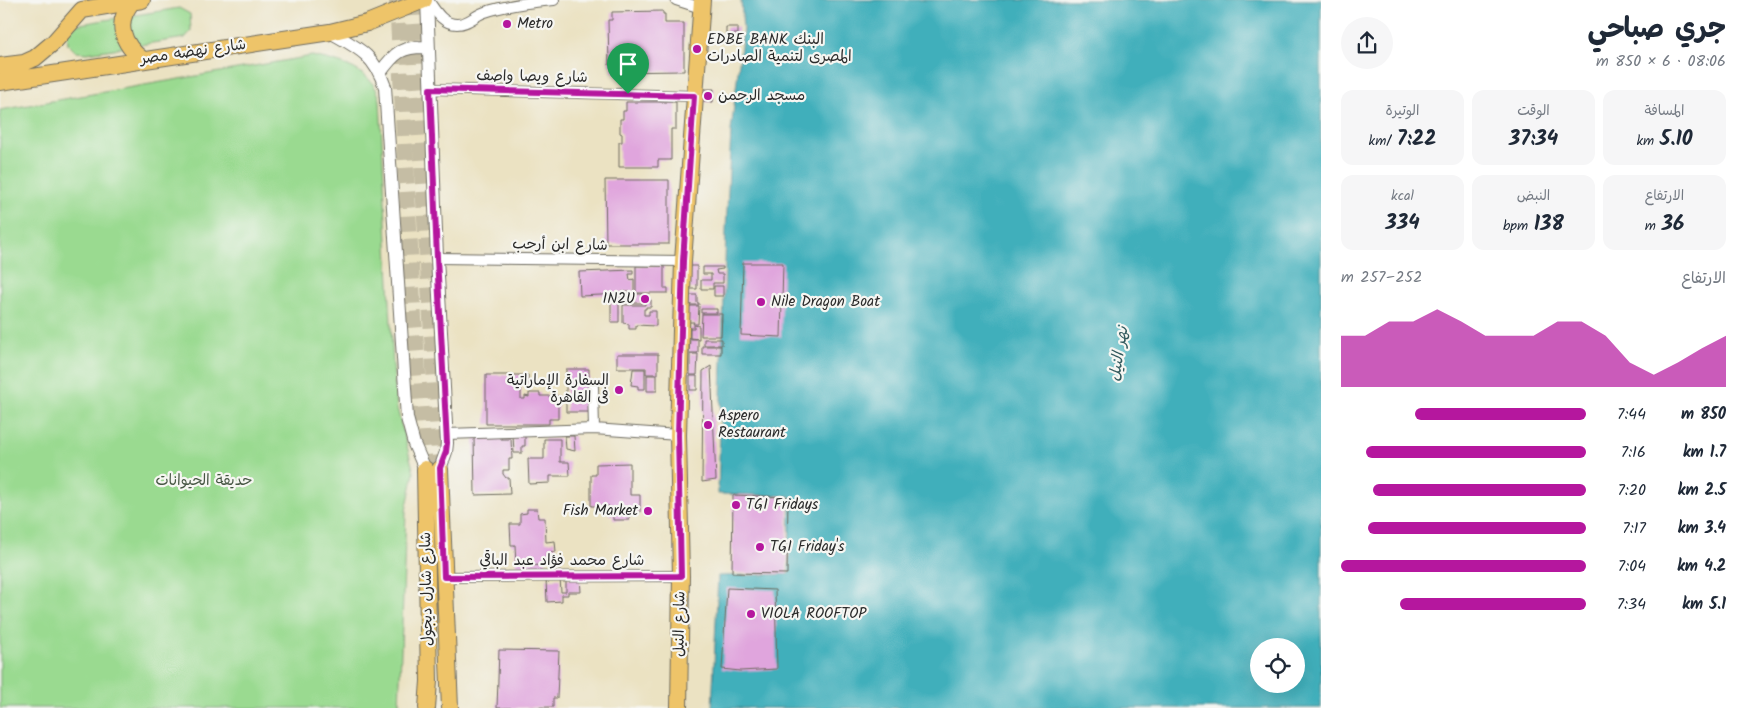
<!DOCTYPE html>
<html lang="ar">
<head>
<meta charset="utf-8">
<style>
	body { margin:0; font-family:Kalam,"Playpen Sans Arabic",sans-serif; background:#f6f6f7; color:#1f2937; direction:rtl; height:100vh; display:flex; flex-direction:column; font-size:19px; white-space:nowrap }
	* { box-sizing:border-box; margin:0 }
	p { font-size:16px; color:#747a83 }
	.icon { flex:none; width:28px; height:28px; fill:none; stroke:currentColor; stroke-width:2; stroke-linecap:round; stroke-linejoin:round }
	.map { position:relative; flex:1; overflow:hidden; direction:ltr }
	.details { display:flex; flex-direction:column; background:#fff; width:425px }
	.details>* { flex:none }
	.controls { position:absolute; left:1250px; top:638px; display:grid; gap:10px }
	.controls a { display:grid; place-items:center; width:55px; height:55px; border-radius:50%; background:#fff; box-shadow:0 5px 20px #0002; font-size:25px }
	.pin { position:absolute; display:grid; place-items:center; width:42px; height:42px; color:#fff; margin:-51px -21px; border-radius:50% 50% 50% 0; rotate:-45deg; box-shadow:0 0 5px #0007 }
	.pin .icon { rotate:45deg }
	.round { display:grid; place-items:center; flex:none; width:52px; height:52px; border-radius:26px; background:#f6f6f7 }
	.headline { display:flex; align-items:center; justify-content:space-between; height:85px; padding:0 20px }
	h1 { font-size:28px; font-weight:700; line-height:38px }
	.figures { display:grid; grid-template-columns:repeat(3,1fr); gap:8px; height:85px; padding:5px 20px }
	.figures div { display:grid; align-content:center; border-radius:12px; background:#f6f6f7; text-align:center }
	.figures b { font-size:21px; font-weight:700 }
	.figures small { font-size:14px; font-weight:400 }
	.figures p { font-size:14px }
	.chart { height:140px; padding:10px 20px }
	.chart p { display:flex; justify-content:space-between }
	.chart svg { width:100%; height:90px; margin-top:5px; fill:#b5179e; opacity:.7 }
	ul { padding:0 20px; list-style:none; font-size:16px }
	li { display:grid; grid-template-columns:80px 60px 1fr; align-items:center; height:38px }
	li i { height:12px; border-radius:6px; background:#b5179e }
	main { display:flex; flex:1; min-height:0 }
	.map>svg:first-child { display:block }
	.green { fill:#9ada90; stroke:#62825e }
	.water { fill:#3fafbb; stroke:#356d73; fill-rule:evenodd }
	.building { fill:#e0a5dd }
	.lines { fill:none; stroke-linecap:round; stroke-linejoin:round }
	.primary-tunnel { stroke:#c5bda4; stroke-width:16; stroke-dasharray:16 8; stroke-linecap:butt }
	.minor-casing { stroke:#6e6b60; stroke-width:12 }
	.tertiary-casing { stroke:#6e6b60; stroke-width:14 }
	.primary-casing { stroke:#6e6b60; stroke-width:18 }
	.minor { stroke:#fff; stroke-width:10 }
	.tertiary { stroke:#fff; stroke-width:12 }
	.primary { stroke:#eec469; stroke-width:16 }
	.route-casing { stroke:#fff; stroke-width:10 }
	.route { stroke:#b5179e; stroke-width:6 }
	.poi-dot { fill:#b5179e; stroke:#f6f6f2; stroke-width:2 }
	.labels { text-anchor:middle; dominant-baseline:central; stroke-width:4.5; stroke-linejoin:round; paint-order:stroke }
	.poi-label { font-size:15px; fill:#2b2b2b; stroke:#f6f6f2; text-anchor:start }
	.street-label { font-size:15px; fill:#2b2b2b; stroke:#f6f6f2 }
	.park-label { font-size:15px; fill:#475744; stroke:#f6f6f2 }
	.water-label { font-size:16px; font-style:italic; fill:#32595d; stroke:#f6f6f2 }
</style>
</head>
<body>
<main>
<section class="details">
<div class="headline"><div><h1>جري صباحي</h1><p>08:06 · 6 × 850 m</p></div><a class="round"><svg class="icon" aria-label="share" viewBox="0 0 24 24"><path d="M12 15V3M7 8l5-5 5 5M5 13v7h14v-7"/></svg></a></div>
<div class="figures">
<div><p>المسافة</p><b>5.10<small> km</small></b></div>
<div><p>الوقت</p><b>37:34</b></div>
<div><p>الوتيرة</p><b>7:22<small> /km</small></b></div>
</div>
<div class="figures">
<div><p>الارتفاع</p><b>36<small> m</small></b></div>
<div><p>النبض</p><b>138<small> bpm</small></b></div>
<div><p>kcal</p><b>334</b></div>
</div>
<div class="chart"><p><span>الارتفاع</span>252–257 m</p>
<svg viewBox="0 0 160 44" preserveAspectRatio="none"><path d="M0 44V19L10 19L20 12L30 12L40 6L50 12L60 19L70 19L80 19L90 12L100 12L110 19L120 32L130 38L140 32L150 25L160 19V44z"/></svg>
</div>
<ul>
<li><b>850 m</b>7:44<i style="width:70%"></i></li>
<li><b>1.7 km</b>7:16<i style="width:90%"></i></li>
<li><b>2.5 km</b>7:20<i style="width:87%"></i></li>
<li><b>3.4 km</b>7:17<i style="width:89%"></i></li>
<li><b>4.2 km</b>7:04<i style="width:100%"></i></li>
<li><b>5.1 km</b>7:34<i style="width:76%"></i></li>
</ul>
</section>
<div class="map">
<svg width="1321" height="708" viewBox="0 0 1321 708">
	<rect width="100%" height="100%" fill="#f6f6f2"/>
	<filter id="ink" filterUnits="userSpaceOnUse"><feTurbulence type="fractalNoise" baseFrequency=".02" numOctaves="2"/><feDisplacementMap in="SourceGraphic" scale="10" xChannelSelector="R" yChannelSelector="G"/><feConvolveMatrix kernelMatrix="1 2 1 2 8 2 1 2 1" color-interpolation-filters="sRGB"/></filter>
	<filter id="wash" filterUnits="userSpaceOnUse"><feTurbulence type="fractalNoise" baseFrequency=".0096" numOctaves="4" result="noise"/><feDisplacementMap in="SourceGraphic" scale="20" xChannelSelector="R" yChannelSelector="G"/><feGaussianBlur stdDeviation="1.12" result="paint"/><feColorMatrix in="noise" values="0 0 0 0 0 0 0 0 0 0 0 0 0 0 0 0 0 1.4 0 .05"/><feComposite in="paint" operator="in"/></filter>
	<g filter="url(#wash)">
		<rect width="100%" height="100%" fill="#ebe2c2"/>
		<!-- green -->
		<path class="green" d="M179,8L190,14L191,31L185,38L87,53L76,52L68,44L67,33L74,25Z
			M312,56C340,62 373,69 380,100L393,365L397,408L414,473L406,511L399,708H0V110Z"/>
		<!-- water -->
		<path class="water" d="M741,0H1321V708H712L718,576L789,574L790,496L718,494L726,230L731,131L743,29ZM1259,646H1296V684H1259Z"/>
		<g id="blocks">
			<!-- building -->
			<path class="building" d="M663,11V14H665V23H684V71L612,72V65H609L608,20H612V12Z
				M726,27H738V34H726Z
				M703,89H714L713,102H702Z
				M626,102H676V129H671V160H658V167H619V142H622V134L620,133V119H623V111H626Z
				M605,180H669V244H606Z
				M743,263H783L781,337L741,335Z
				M636,266H664V288H668V293H636Z
				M689,266H697V289H690Z
				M703,267H723V269L716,270L717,274H723V283H713V289H701V280H711V274H703Z
				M633,270V274H629L630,280L634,279V292H621V294L580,296L579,272Z
				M714,286H723V296H714Z
				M624,294H643V303H619V322H611V297H624Z
				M690,295H697V303H699V305H686Z
				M645,300H651V307H646V309H644V315H649V311H656V326L636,325V329H629V324L623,323V305H645Z
				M686,306H699L698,324H693L694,322H685Z
				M701,309H717V313H701Z
				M702,314H722L721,336H701Z
				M694,325L699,326V339L690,338V328H694Z
				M690,339H698V353H689Z
				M704,339H722V345H704Z
				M702,346H721V354H702Z
				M617,354H658V374H646V368H617Z
				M690,354H698L697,375H690Z
				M711,366L716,480L702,482L703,371Z
				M566,369H589V412H566Z
				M633,369H645V389H638V386L631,385Z
				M486,375H528V384H521V399H525V396L529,397V393H540V396H558V419H549V424H486Z
				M647,375H657V391H647Z
				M690,376H697V390H690Z
				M513,435H525V446H522V453H514Z
				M565,436H574L575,451L566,449Z
				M474,437H501V439H511L512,459H509V470H503V474L506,478H509L510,494L475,495Z
				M544,439H560V462H569L570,476H550V483L529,484L528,459H544Z
				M630,463V495H640V513L629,514V520H613V515H609V506H591V475H596V464Z
				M733,495L788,497L787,574L732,573Z
				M527,509H537L538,518H545L546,542L555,541L556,552L546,553V565L516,566L515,545H511L510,524H520V514L527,513Z
				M580,578L581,592H568V595H562V601L547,602L546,579H560L561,592H566V579Z
				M727,588L775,590L777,669L740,671L722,669Z
				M499,650L559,651L557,698H553V707L497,708Z"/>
		</g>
	</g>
	<g filter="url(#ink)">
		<use href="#blocks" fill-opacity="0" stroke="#6e6b60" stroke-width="1"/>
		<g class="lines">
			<!-- primary-tunnel -->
			<path class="primary-tunnel" d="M397,0L413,304L425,469
				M412,0L440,469"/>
			<!-- minor casing -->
			<g class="minor-casing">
				<path id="minor" d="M428,0C435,10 442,24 457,24C469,24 475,15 485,12C506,5 532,2 554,0
					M676,0L701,8
					M430,89L694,96
					M437,258L683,261
					M593,387L594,429
					M447,434L594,429L678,435
					M444,577L681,576"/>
			</g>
			<!-- tertiary casing -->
			<g class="tertiary-casing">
				<path id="tertiary" d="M427,0L437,258L447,443L446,452L440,469
					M330,32C358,48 374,54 385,87L407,418L414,444L425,469
					M380,73C395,52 402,46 428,47"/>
			</g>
			<!-- primary casing -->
			<g class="primary-casing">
				<path id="primary" d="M133,1C114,22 122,44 143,60
					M0,66L24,63L35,58L54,42L82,10L142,0
					M0,82L330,32L367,23L424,0
					M425,469L429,681L427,708
					M440,469L450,708
					M679,708L681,576L678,435L683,261L702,0"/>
			</g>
			<!-- minor -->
			<use href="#minor" class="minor"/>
			<!-- tertiary -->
			<use href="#tertiary" class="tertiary"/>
			<!-- primary -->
			<use href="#primary" class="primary"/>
		</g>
	</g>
	<g class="lines" filter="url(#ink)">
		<!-- route casing -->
		<g class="route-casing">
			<path id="route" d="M430,89L694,96L683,261L678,435L681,576L444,577L440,468L446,452L447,443L437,258Z"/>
		</g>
		<!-- route -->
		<use href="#route" class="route"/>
	</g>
	<!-- markers -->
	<g class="poi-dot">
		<circle cx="507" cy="24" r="5"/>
		<circle cx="697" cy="49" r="5"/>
		<circle cx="708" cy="96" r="5"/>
		<circle cx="645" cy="299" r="5"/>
		<circle cx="761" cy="302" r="5"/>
		<circle cx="619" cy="390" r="5"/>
		<circle cx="708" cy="425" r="5"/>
		<circle cx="736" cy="505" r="5"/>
		<circle cx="648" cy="511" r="5"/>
		<circle cx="760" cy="547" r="5"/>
		<circle cx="751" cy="614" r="5"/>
	</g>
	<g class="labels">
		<!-- poi labels -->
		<g class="poi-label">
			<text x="517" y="24">Metro</text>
			<text x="707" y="40">EDBE BANK البنك<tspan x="707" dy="17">المصرى لتنمية الصادرات</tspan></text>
			<text x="718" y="96">مسجد الرحمن</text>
			<text x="635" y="299" text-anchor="end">IN2U</text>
			<text x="771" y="302">Nile Dragon Boat</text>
			<text x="609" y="381" text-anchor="end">السفارة الإماراتية<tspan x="609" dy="17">فى القاهرة</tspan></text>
			<text x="718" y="416">Aspero<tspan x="718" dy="17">Restaurant</tspan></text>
			<text x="746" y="505">TGI Fridays</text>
			<text x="638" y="511" text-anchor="end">Fish Market</text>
			<text x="770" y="547">TGI Friday's</text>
			<text x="761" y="614">VIOLA ROOFTOP</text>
		</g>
		<!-- street labels -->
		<g class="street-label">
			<text transform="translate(193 52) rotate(-8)">شارع نهضه مصر</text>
			<text transform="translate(532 77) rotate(1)">شارع ويصا واصف</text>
			<text transform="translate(560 245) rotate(1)">شارع ابن أرحب</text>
			<text x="562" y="561">شارع محمد فؤاد عبد الباقي</text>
			<text transform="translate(427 589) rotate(-91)">شارع شارل ديجول</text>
			<text transform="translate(680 624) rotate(-89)">شارع النيل</text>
		</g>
		<!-- park labels -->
		<g class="park-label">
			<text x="204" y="481">حديقة الحيوانات</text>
		</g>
		<!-- water labels -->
		<g class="water-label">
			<text transform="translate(1119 354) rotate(-81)">نهر النيل</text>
		</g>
	</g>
</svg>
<div class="controls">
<a><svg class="icon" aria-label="locate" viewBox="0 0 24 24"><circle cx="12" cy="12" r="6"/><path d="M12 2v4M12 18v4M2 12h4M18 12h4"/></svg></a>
</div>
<div class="pin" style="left:628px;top:94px;background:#1e9e55"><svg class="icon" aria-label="arrive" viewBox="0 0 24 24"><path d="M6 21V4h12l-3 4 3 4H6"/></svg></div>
</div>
</main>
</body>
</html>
